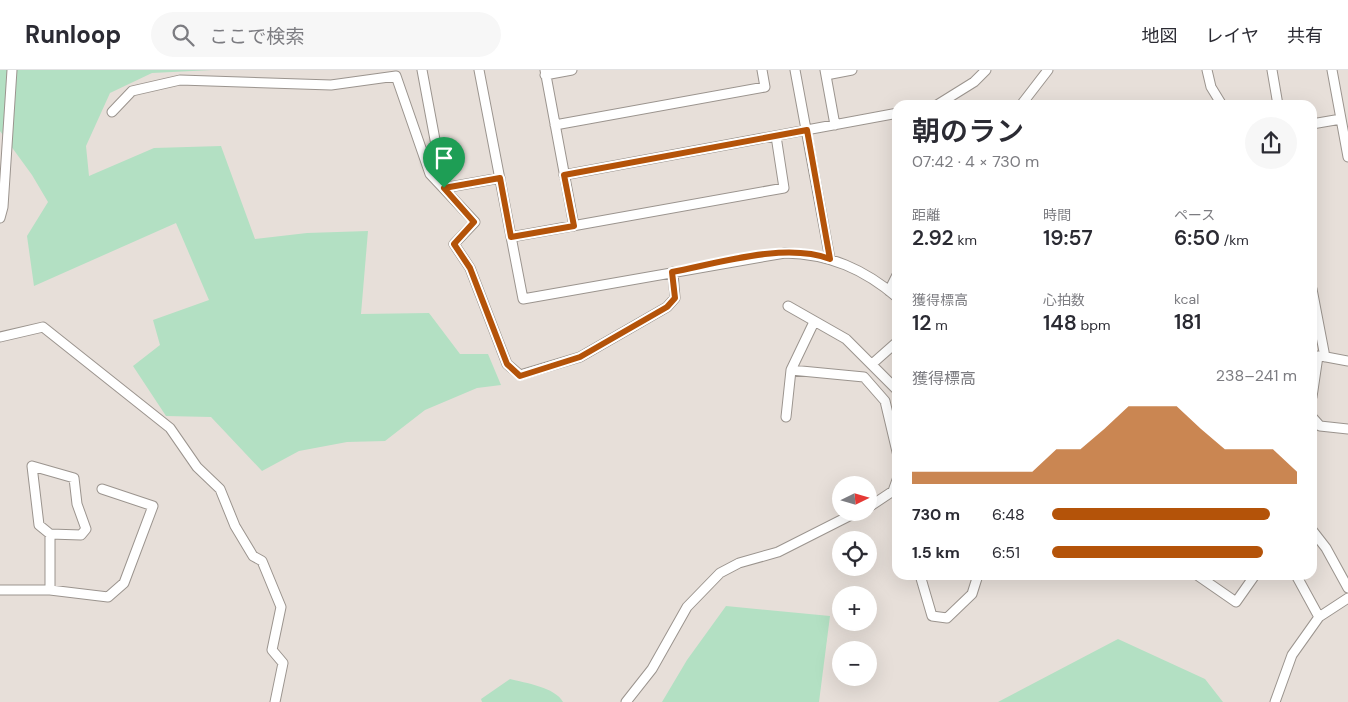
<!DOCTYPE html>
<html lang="ja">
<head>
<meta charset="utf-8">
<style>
	body { margin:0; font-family:"DM Sans","Noto Sans JP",sans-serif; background:#f7f7f7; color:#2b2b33; height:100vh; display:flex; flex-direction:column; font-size:19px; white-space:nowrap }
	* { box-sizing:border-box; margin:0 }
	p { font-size:16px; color:#7c7c81 }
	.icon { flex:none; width:28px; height:28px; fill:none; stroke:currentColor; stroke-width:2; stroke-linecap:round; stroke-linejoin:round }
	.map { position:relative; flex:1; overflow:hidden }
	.side { position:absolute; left:892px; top:30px; width:425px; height:480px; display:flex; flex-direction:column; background:#fff; border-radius:15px; box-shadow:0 5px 20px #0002 }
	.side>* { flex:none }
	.needle { width:32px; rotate:85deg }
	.tools { position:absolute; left:832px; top:406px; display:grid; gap:10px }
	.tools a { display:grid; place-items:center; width:45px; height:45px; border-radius:50%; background:#fff; box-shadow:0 5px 20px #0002; font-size:25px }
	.pin { position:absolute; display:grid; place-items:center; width:42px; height:42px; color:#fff; margin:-51px -21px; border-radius:50% 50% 50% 0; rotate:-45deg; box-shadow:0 0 5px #0007 }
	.pin .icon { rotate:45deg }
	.round { display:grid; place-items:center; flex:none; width:52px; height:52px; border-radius:26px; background:#f7f7f7 }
	.head { display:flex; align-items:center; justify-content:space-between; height:85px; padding:0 20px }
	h1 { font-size:28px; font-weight:600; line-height:38px }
	.stats { display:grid; grid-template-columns:repeat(3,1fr); gap:8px; height:85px; padding:5px 20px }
	.stats div { display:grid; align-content:center }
	.stats b { font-size:21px; font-weight:600 }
	.stats small { font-size:14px; font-weight:400 }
	.stats p { font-size:14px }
	.chart { height:140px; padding:10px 20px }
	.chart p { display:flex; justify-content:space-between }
	.chart svg { width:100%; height:90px; margin-top:5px; fill:#b45309; opacity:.7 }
	ul { padding:0 20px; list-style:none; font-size:16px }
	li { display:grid; grid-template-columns:80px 60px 1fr; align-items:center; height:38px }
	li i { height:12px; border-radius:6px; background:#b45309 }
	header { display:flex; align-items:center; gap:30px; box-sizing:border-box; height:70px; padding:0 25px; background:#fff; border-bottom:1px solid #e1e1e2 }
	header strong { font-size:24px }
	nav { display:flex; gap:28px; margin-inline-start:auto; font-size:18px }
	.search { width:350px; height:45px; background:#f7f7f7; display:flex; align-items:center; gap:12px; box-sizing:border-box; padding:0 18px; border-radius:28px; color:#7c7c81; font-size:19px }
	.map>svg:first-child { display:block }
	.green { fill:#b3e0c3 }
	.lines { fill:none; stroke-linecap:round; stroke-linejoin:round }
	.minor-casing { stroke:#9b948e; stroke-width:11 }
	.minor { stroke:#fff; stroke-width:9 }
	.route-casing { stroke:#fff; stroke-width:10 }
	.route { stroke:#b45309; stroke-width:6 }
</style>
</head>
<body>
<header>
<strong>Runloop</strong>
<div class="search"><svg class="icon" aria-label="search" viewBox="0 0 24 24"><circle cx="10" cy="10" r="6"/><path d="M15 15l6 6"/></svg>ここで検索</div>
<nav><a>地図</a><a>レイヤ</a><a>共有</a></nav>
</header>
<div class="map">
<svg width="1348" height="632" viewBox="0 0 1348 632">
	<rect width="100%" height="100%" fill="#e7dfd9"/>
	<!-- green -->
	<path class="green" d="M0,0H212L152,3L110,23L86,76L89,106L154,78L221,76L255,169L307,163L368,161L361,244L429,243L460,284H488L501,315L477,318L425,340L385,371L347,372L299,381L262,401L211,347L166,346L133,296L160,275L153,250L209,230L176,153L34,216L27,166L48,132L32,105L0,61Z
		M726,536L830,546L819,632H662L687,590Z
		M1118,569L1205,609L1223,632H998Z
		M510,609C525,613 555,617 563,632H482L481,629Z"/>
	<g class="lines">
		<!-- minor casing -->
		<g class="minor-casing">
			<path id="minor" d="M422,0L444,118
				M479,0L523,229L785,183C830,184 864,199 898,228
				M545,0L574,156
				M795,0L830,189
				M825,0L835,55
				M1207,0L1211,17L1222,35
				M1272,0L1278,35
				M1332,0L1348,87
				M545,5L572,0
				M826,5L852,0
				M937,35L974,12L986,0
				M1021,35L1048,0
				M112,42L132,21L180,10L331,15L396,6L430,104L475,152L454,174L470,198L507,294L520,305L580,287L667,237L675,228L673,202
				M1312,54L1341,49
				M555,55L765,17L762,0
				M564,105L898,43
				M444,118L500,108
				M0,148L3,137L12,0
				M511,167L784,118L776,66
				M1312,219L1325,287
				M889,221L898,203
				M788,236L846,269L898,321
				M0,267L43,257L170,358L197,397L220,419L235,456L253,486L262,491L281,537L272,580L283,593L275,632
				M1321,286L1348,291
				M872,294L898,271
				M791,300L864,307L885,331L898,386
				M1312,327L1318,286
				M786,347L791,300L814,252
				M1312,347L1320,356L1348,359
				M32,396L74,408L77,434L86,459L81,465L50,464L39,455Z
				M869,437L893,421L898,407
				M1312,460L1326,478L1348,518
				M50,464V520
				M920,505L932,546L947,548L972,524L978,505
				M1197,505L1236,532L1255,505
				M1296,505L1319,547
				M0,520H50L108,527L124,513L153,436L102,419
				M626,632L652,599L687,537L720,503L739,493L778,482L857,442
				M1275,632L1292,585L1319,547L1348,528"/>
		</g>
		<!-- minor -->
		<use href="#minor" class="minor"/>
	</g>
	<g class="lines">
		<!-- route casing -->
		<g class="route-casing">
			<path id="route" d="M807,60L830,189C785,172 719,193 672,202L675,228L667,237L580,287L520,306L507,294L470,198L454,174L474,152L444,118L500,108L511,167L574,156L564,105Z"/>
		</g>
		<!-- route -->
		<use href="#route" class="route"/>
	</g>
</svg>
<div class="tools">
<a><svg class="needle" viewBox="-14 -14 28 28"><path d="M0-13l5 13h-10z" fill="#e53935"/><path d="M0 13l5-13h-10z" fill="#7c7c81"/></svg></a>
<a><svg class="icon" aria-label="locate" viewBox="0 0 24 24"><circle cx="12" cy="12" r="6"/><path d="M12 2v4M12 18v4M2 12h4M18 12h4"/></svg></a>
<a>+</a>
<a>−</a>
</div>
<div class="pin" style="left:444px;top:118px;background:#1e9e55"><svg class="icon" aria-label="arrive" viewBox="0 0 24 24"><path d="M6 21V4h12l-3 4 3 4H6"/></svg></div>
<section class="side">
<div class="head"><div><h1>朝のラン</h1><p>07:42 · 4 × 730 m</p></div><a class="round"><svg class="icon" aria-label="share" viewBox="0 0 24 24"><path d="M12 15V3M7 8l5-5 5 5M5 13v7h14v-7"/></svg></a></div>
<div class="stats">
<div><p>距離</p><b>2.92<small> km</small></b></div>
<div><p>時間</p><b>19:57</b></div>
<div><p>ペース</p><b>6:50<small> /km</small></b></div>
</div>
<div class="stats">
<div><p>獲得標高</p><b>12<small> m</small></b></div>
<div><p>心拍数</p><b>148<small> bpm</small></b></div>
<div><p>kcal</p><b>181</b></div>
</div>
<div class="chart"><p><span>獲得標高</span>238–241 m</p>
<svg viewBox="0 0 160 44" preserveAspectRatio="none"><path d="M0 44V38L10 38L20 38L30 38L40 38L50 38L60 27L70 27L80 17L90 6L100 6L110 6L120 17L130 27L140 27L150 27L160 38V44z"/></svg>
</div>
<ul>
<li><b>730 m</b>6:48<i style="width:89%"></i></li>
<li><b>1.5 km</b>6:51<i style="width:86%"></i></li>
</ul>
</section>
</div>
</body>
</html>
